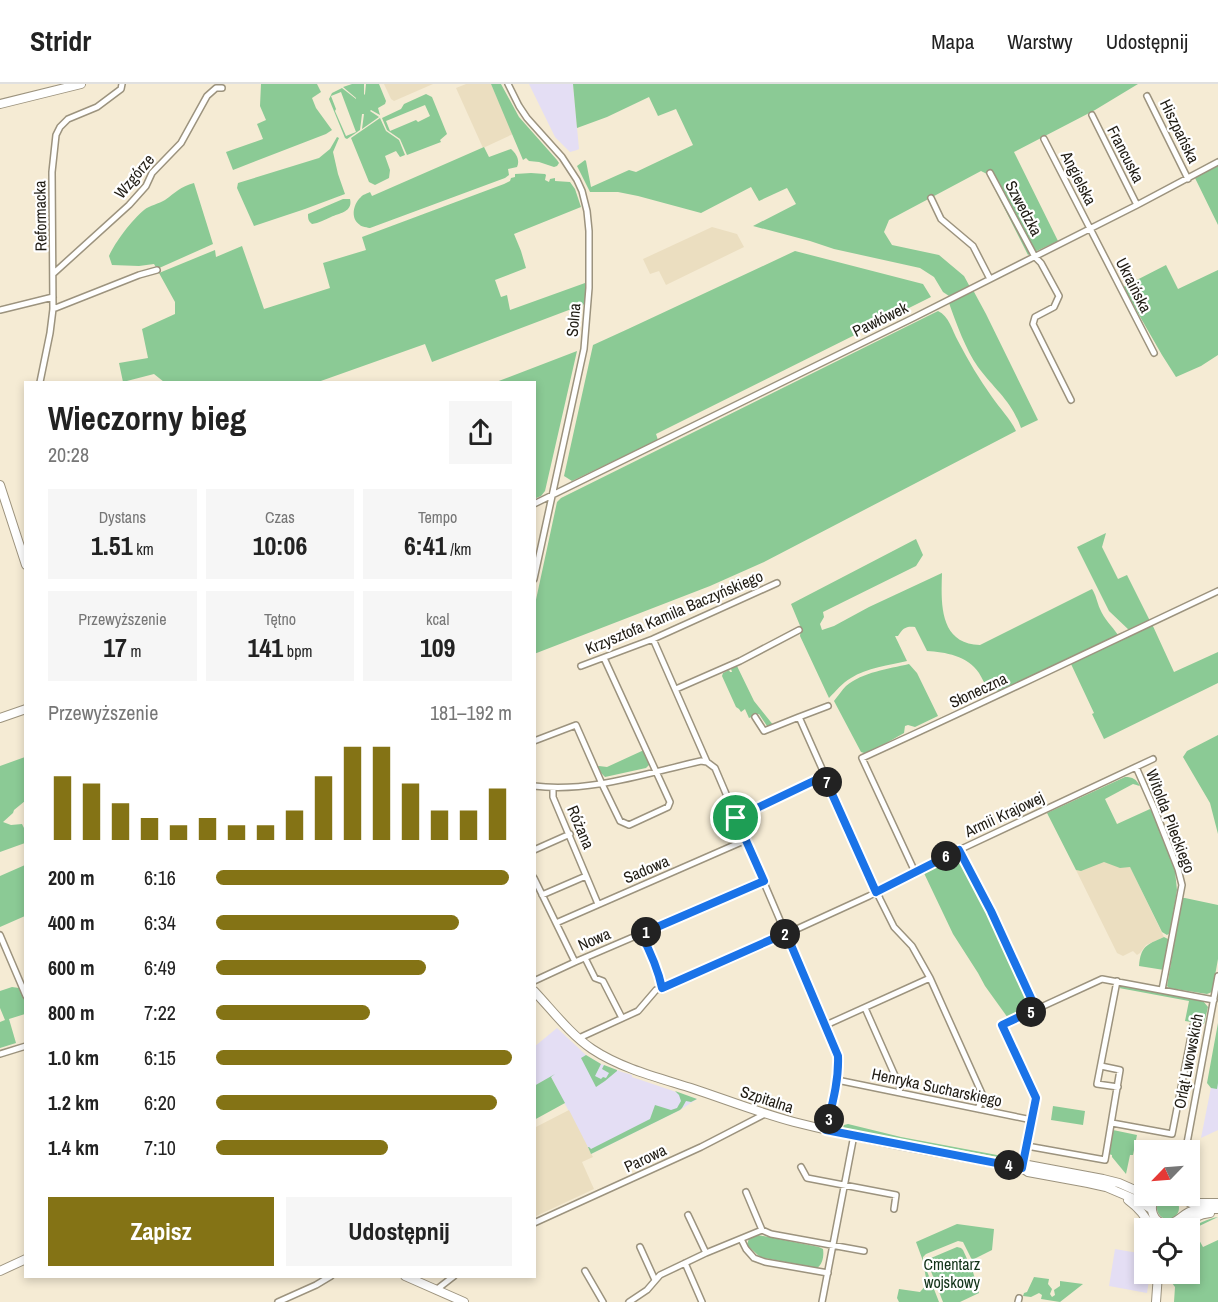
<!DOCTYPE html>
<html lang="pl">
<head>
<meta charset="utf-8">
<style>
	body { margin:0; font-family:"Archivo Narrow",sans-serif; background:#f6f6f6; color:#222; height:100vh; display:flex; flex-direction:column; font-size:22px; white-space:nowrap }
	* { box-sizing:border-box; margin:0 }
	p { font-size:20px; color:#767676 }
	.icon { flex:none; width:33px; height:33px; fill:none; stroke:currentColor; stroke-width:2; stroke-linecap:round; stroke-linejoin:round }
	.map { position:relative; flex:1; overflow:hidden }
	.sheet { position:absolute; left:24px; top:297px; width:512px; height:897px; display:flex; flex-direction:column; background:#fff; border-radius:0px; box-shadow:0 3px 9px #0003 }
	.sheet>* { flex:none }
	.needle { width:39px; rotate:245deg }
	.fabs { position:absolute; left:1134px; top:1056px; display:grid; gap:12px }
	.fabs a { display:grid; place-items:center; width:66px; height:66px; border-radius:0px; background:#fff; box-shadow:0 3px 9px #0003; font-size:30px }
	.pin { position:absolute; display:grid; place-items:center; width:51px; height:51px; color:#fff; margin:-26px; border:3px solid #fff; border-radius:50%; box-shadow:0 2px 6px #0007 }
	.km { position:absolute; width:30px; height:30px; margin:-15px; border-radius:50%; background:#222; color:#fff; font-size:16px; line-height:30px; text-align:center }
	.round { display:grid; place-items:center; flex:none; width:63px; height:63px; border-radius:0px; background:#f6f6f6 }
	.summary { display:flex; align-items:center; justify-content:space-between; height:102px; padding:0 24px }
	h1 { font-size:33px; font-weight:700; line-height:45px }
	.stats { display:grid; grid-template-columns:repeat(3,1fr); gap:9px; height:102px; padding:6px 24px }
	.stats div { display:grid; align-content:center; border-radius:0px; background:#f6f6f6; text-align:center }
	.stats b { font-size:26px; font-weight:700 }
	.stats small { font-size:16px; font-weight:400 }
	.stats p { font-size:16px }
	.chart { height:168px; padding:12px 24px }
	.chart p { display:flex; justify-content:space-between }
	.chart svg { width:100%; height:108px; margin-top:6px; stroke:#847315; stroke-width:6 }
	.action { display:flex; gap:12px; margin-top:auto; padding:12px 24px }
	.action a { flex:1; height:69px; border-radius:0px; background:#847315; color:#fff; font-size:24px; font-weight:700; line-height:69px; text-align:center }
	.action a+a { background:#f6f6f6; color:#222 }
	ul { padding:0 24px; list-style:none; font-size:20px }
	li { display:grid; grid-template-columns:96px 72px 1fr; align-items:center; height:45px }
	li i { height:15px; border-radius:8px; background:#847315 }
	header { display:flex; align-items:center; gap:36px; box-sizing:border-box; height:84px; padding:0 30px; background:#fff; border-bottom:2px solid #e0e0e0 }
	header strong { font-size:28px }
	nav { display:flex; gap:33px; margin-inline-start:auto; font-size:21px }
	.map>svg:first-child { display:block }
	.commercial { fill:#e4def4 }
	.built { fill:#ebdec0 }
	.green { fill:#8bca95; fill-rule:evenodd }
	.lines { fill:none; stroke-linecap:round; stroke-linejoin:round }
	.street-casing { stroke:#9c937e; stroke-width:8 }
	.secondary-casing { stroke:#9c937e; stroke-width:10 }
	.street { stroke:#fff; stroke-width:5 }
	.secondary { stroke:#fff; stroke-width:8 }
	.route-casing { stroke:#fff; stroke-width:12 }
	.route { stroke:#1a73e8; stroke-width:8 }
	.labels { text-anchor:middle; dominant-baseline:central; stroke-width:4.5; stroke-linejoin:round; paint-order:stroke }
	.street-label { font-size:16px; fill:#201c14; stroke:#fff }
	.park-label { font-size:16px; fill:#113218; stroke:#fff }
</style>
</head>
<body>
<header>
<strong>Stridr</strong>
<nav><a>Mapa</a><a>Warstwy</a><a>Udostępnij</a></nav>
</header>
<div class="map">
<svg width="1218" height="1218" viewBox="0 0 1218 1218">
	<rect width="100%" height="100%" fill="#f5ebd4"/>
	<!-- commercial -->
	<path class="commercial" d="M529,0H573L579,65L577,66L570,68L555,53Z
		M557,944L586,971L601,980L622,988L632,991V993L697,1015L680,1026L591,1070L551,993L534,1002V963Z
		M1215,983H1218V1046L1201,1054Z
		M1115,1165L1144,1170V1190H1150L1147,1209L1109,1202Z"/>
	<!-- built -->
	<path class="built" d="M384,0H433L394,17L391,15Z
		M466,0H491L513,50L483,64L456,4Z
		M712,143L737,150L744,163L666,201L659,187L650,190L643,175Z
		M1121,764L1164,853L1146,861L1140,869L1137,871L1133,867L1123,872L1117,869L1076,786Z
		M569,1026L593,1073L582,1078L594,1105L534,1133V1044Z"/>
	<!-- green -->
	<path class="green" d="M261,0H317L321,8L312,14L316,24L332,46L326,50L233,86L226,68L263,55L257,40L266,36L260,22Z
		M352,0H364V11L365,10L366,0H379L386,17L385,20L378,24L380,31L371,26L370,27L379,33L362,45L364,30H362L360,46L347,55L345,54L329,15L332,9L342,4L356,15V14L343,3ZM341,8L356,48L346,52L335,27L336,25L331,12Z
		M491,0H501L519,33L557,76L559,79L557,82L554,83L539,78L529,77L526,74L523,76Z
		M573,0H1138L1095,26L1014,68L1058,157L1028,171L987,90L981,87L889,136L884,148L892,161L939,171L964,192L970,203L949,212L943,208L934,193L920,184L834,165L810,157L753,142L796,120L787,104L759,117L751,103L701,129L638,112L618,108H590L577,82L585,76L586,77L591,103L629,86L636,88L693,61L676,25L658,32L649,13L607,33L577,44Z
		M426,10L432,13L447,50L440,56L441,58L407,71L400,55L387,46L382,34L401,25L404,20ZM425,21L430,32L418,38L416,36L390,47L386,37Z
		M380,34L386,47L399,56L405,71L400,73L396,67L385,72L390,86L389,94L375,101L369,98L351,54Z
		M337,53L339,54L333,68L338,90L345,110L305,125L254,142L237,104L238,99L319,74L330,65Z
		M484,63L489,73L511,65C517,70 520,77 517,83L508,85L509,91L505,94L370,144C369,144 360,142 360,141C350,135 353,120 361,113C362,111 368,109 370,108L372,112Z
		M1218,80V141L1195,94Z
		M531,89L545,90L546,91L545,96L549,98L550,95L555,94V97L570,98L575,105L581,123L514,150L521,167L526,184L495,196L501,213L507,211L510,226L585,199V219L581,223L582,221L432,278L425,260L318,298H164L154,290L123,298L119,279L148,274L142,245L175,230V218L159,189L215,166L216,173L242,162L264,225L330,204L323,179L366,166L362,153L504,100L510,97L511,94L515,93V90Z
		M194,99L213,160L157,185L154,180L139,182L112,181L109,172C115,158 132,136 144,126C150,121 159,120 165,116C176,108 180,103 194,99Z
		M343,115H350C353,128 340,129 331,133C324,136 319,139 312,140C308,137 308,134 308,130Z
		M795,167L923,200L931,213L656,350L658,356L572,397L564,392L593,261L628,245Z
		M1166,181L1178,205L1218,186V271L1201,282L1176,293L1162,271L1123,203Z
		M973,206L986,230L1038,336L1021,344C1011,316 995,306 978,283C966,266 956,239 949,219Z
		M938,227C949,232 952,246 958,257C968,276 979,295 992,313C1000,325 1010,334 1016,347L764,478L710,502L534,570V525L557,418L561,414Z
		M577,267L545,407L541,412L534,415V298H496Z
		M1106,449L1102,463L1118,495L1127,491L1150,537L1130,547L1109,527L1077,463Z
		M916,455L923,471L916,482L823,528L824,533L820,540L822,546L834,542L869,523L942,489C941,519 939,560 980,561L1092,505C1096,511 1097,518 1100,525C1104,535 1112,542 1118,551L1001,607L988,606C985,600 982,594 979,589C968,572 945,568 927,567L915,543C906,542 903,544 898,552H895L907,577C890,581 866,584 851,594C842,599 836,607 829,614L800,552L801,544L791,520Z
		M1152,540L1174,588L1218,568V599L1104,655L1092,630L1094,629L1071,580Z
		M909,580L917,589L938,632L915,643L908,641L905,642L904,649L867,670L861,668L834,617C838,612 842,606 846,602C863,588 888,585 909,580Z
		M737,582L754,617L774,642H767L759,630L749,634L745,625L741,628L739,625L736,623L722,592L723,589L729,586L730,588H732L731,585Z
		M1218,651V750L1210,719L1183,673L1187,667Z
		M644,666L650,680L646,684L605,693L601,689H600L597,683L599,682L607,683Z
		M25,673V717L14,726L13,729L3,738L11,741L22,740L24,744L25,743V759L0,768V682Z
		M1125,693C1133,693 1136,695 1140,702L1133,700L1105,715L1117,740L1150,725L1152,728L1175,787L1177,806L1170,849L1167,851L1162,848L1130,783L1120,784L1104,778L1081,787L1076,786L1047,729Z
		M955,772L961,776L1033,920L1031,923L1008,934L985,902L978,889L953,850L923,787Z
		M25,781V832L0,843V792Z
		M1182,814H1185L1218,821V875L1212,908L1207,910L1169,904L1167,902Z
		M1164,853L1168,855L1169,860L1164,886L1139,882C1141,862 1146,861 1164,853Z
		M1122,902L1203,917L1208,923L1204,940L1185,937L1189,917L1119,904Z
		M12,903L19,904L25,917V930L9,935L16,959L0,964V938L5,936L0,924V907Z
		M1218,939V999L1217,1005L1211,1004L1207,999Z
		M586,971L601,980L595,992L601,995L603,993L606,994L609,989L602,985L604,981L617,986V987L605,997L596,1003L581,974Z
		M555,990L551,993L565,1019L534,1036V1002Z
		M675,1007L697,1015L691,1018L686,1017L682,1024L680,1026L591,1070L588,1063H589L591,1065L650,1035L655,1021L671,1026L677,1024L681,1017L679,1011Z
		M1053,1022L1085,1027L1083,1041L1051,1036Z
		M848,1040L901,1053L1013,1074L1021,1073L1018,1076H1013L843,1044L844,1041Z
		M1113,1046L1137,1051L1133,1071H1130L1126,1090L1112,1073V1071L1108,1070Z
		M1157 1124a11 11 0 1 1 22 0a11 11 0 1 1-22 0Z
		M1218,1133L1193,1145L1203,1163L1218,1156V1218H1174L1175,1203L1172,1199L1173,1190H1190V1146C1198,1139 1207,1135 1218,1133Z
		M957,1140L994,1145L992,1166L972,1176L963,1158L958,1157L926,1170L923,1173V1177L939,1218H899L897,1214L899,1205L920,1208L927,1200L923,1177L916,1158Z
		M758,1151L819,1163L823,1165C824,1171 823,1180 817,1184L760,1173L747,1161L749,1154Z
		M957,1163L961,1164L963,1166L973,1188L979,1209L960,1218H943L927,1177L931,1174Z
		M1034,1193L1049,1195L1048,1200L1052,1205L1050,1210L1052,1213L1055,1211L1054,1206L1060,1202V1197L1083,1200L1060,1218L1041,1215L1042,1211L1039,1209L1031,1213L1023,1212L1024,1209L1027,1208Z"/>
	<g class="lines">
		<!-- street casing -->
		<g class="street-casing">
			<path id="street" d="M508,0L519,22L527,34L562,73L577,96L582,107L587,127L589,147V204L584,265L534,495
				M1147,12L1188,95
				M1092,31L1137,121
				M1044,55L1154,269
				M990,89L1035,173L1041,179L1059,212L1054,223L1035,233L1033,240L1071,316
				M931,114L941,135L973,162L990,195
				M54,189L129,121L146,102L152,89L181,59L207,12L216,4H222
				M53,225L139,191L157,186
				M0,226L53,213
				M40,298L50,249L53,225L52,88L56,51L60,43L68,35L97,23L121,5L122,0
				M534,420L913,234L1137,121L1218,78
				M653,555L707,678
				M581,582L653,555L777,499
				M676,605L740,577L799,546
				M828,622L799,633L880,815L894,843L912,862L930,894L983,1012L978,1025
				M755,633L764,647L799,633
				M534,657L576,641L602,700L620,737L629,741L668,723L670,718L604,574
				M1136,683L1154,724L1178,785L1182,801L1162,906
				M534,702C590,709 647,689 701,677L707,678L715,684L838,972L837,996L826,1046
				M553,704V713L598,820
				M736,734L824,692
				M534,766L570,750
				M959,766L991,827L1036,925
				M915,788L862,674C981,620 1099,563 1218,507
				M534,794L575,878
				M542,811L586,792
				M556,839L746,756
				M641,850C650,867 658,885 662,904
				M0,851L26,912
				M585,874L595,894L603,897L622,934
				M534,897L575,878L764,797
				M1117,897L1097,1000L1118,1003
				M865,924L900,1003L899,1008
				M826,941L930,894
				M579,954L638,927L656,906L786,850L869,812L959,766L1153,675
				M0,970L26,962
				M837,996L1032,1036
				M1112,1039L1172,1050L1193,942
				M1027,1062L1105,1076L1120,986L1101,982
				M1183,1066L1187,1059L1218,892
				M801,1083L807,1094L896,1111L894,1125
				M1022,1084L1037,1014L1002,941L1102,895L1214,916
				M746,1108L762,1146
				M688,1131L706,1169
				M534,1139L701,1063L765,1030
				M741,1155L746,1165L754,1174L765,1178L828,1189
				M640,1163L655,1196
				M685,1179L702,1218
				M585,1187L603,1218
				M436,1206L454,1192
				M278,1218L316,1201L331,1192
				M629,1218L647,1206L660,1191L706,1169L762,1146L771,1150L864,1167
				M822,1218L854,1051
				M1018,1218L1019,1214"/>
		</g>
		<!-- secondary casing -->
		<g class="secondary-casing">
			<path id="secondary" d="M0,20L81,0
				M0,401L26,481
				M0,634L26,625
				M534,907C552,926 570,950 592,965C622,985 660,994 694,1005C727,1016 760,1029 794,1038C869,1057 946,1070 1022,1084L1028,1088L1088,1099L1106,1103L1139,1117L1151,1125
				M1022,1084L1028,1081L1103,1095L1119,1099L1144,1110
				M1156,1112C1148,1123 1152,1140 1168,1140C1177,1139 1181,1132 1189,1128C1197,1124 1209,1124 1218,1125
				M1182,1115L1191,1119H1218
				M1128,1116C1139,1124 1146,1132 1151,1144
				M1181,1144C1189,1136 1198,1130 1210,1129
				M0,1187L26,1175
				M405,1192L464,1218
				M1156,1218L1158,1190"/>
		</g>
		<!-- street -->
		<use href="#street" class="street"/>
		<!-- secondary -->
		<use href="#secondary" class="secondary"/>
	</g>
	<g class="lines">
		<!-- route casing -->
		<g class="route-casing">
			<path id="route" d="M824,692L876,808L959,766L991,827L1036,925L1002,941L1036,1014L1022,1084L826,1046C832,1021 839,997 838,972L786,849L662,904C658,885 650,867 641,850L764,797L736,734Z"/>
		</g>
		<!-- route -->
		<use href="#route" class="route"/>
	</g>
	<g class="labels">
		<!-- street labels -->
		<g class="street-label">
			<text transform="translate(1180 47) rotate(64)">Hiszpańska</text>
			<text transform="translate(1126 70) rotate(63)">Francuska</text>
			<text transform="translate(134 92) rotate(-50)">Wzgórze</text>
			<text transform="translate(1079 94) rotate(63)">Angielska</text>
			<text transform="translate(1024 124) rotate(62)">Szwedzka</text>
			<text transform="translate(40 132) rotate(-91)">Reformacka</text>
			<text transform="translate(1134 201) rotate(63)">Ukraińska</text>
			<text transform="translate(880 235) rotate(-26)">Pawłówek</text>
			<text transform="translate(573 236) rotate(-85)">Solna</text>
			<text transform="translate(674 528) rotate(-23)">Krzysztofa Kamila Baczyńskiego</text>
			<text transform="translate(978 606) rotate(-25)">Słoneczna</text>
			<text transform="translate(1004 730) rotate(-25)">Armii Krajowej</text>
			<text transform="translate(1171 737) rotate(69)">Witolda Pileckiego</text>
			<text transform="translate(581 743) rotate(67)">Różana</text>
			<text transform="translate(646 785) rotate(-23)">Sadowa</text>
			<text transform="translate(594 855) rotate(-23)">Nowa</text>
			<text transform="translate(1188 977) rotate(-79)">Orląt Lwowskich</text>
			<text transform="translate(937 1003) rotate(12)">Henryka Sucharskiego</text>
			<text transform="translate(767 1015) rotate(18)">Szpitalna</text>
			<text transform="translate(645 1074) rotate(-25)">Parowa</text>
		</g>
		<!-- park labels -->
		<g class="park-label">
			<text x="952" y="1180">Cmentarz<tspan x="952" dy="18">wojskowy</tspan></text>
		</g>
	</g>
</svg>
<div class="fabs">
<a><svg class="needle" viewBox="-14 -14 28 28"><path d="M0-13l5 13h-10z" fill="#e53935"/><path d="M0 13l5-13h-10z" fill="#767676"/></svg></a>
<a><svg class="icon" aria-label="locate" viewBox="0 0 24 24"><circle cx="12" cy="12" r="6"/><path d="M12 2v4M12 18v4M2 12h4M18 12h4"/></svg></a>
</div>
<div class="pin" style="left:736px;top:734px;background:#1e9e55"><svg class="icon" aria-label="arrive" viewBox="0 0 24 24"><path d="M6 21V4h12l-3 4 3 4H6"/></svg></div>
<b class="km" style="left:646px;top:848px">1</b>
<b class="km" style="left:785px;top:850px">2</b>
<b class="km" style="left:829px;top:1035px">3</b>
<b class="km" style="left:1009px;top:1081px">4</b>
<b class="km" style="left:1031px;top:928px">5</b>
<b class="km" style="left:946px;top:772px">6</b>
<b class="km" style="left:827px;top:698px">7</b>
<section class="sheet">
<div class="summary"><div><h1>Wieczorny bieg</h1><p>20:28</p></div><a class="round"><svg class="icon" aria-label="share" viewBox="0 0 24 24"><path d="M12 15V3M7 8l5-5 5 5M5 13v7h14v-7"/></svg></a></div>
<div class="stats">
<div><p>Dystans</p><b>1.51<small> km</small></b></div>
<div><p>Czas</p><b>10:06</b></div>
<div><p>Tempo</p><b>6:41<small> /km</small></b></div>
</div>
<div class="stats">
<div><p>Przewyższenie</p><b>17<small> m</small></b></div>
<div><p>Tętno</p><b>141<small> bpm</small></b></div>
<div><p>kcal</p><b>109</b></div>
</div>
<div class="chart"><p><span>Przewyższenie</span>181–192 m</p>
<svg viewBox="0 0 160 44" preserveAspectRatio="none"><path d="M5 44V18M15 44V21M25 44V29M35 44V35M45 44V38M55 44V35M65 44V38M75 44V38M85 44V32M95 44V18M105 44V6M115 44V6M125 44V21M135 44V32M145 44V32M155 44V23"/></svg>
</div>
<ul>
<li><b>200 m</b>6:16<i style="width:99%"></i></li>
<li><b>400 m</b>6:34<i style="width:82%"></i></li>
<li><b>600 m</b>6:49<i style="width:71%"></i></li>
<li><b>800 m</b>7:22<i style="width:52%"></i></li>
<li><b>1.0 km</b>6:15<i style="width:100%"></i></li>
<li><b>1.2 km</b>6:20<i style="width:95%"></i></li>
<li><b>1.4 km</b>7:10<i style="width:58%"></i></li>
</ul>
<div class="action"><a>Zapisz</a><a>Udostępnij</a></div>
</section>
</div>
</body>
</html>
